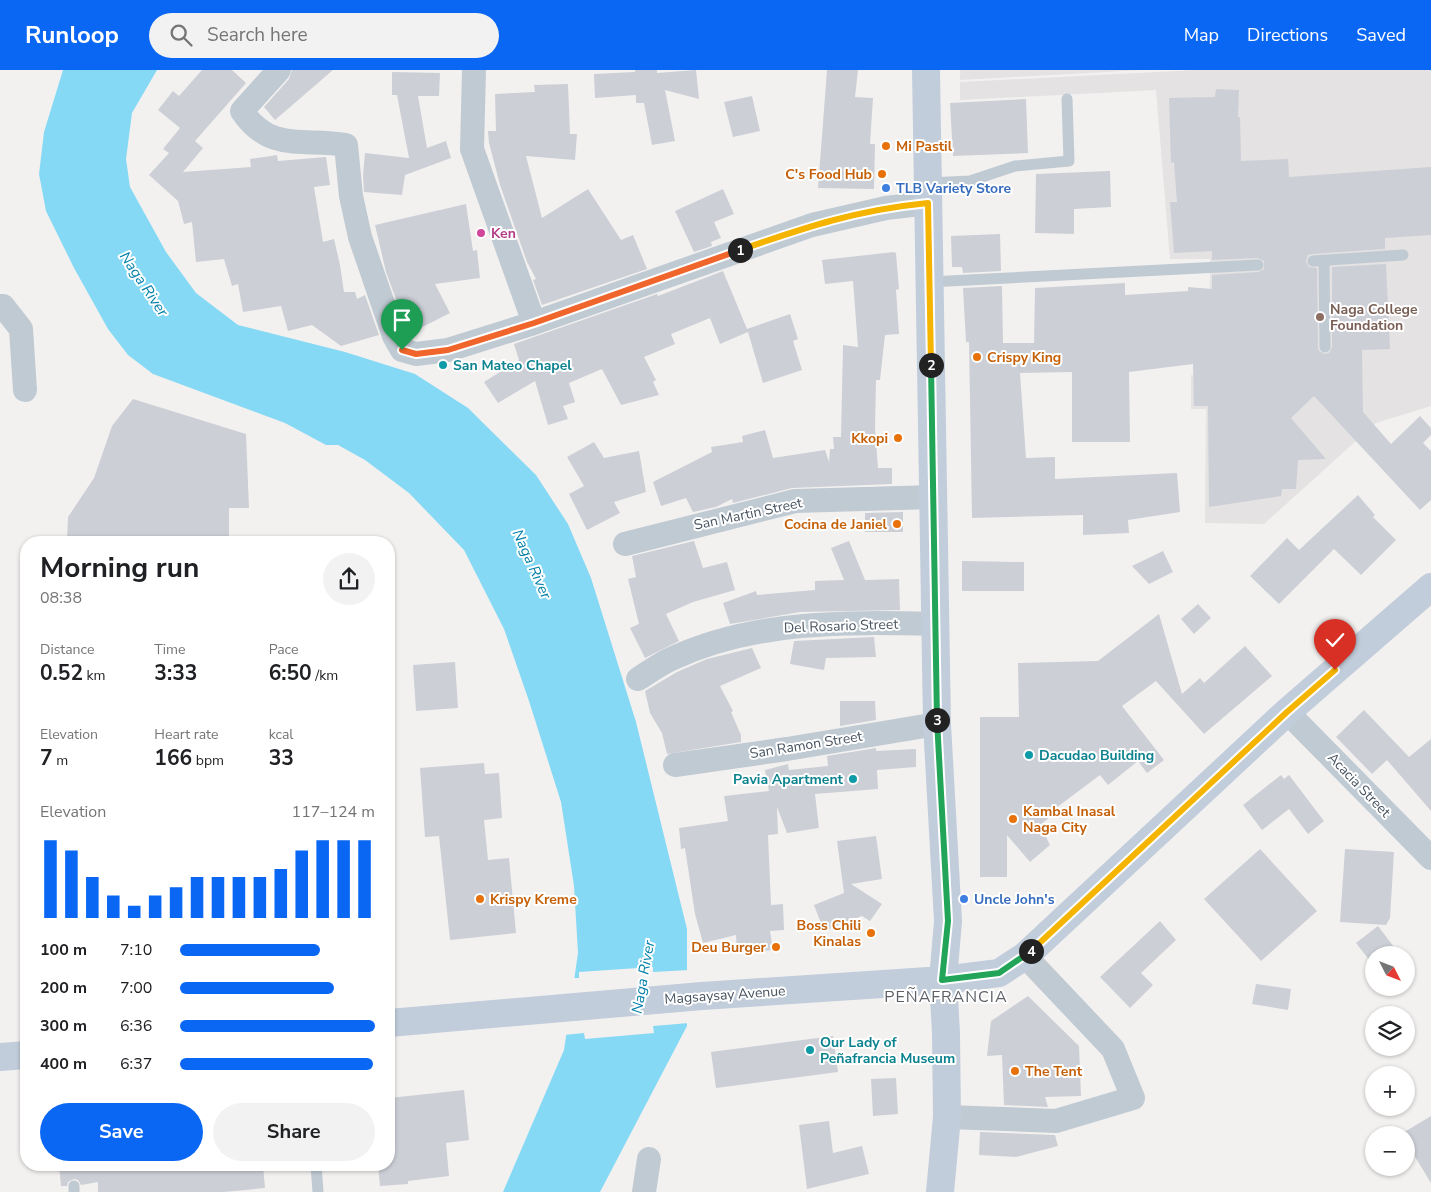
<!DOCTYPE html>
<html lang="en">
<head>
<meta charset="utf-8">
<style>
	body { margin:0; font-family:"Nunito Sans",sans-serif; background:#f2f2f2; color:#202124; height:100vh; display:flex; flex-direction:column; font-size:19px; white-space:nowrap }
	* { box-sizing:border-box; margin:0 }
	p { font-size:16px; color:#757577 }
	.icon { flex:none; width:28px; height:28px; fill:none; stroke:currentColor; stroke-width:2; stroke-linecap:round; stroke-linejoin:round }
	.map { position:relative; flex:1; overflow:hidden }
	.side { position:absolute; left:20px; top:466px; width:375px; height:635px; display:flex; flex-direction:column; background:#fff; border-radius:20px; box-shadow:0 1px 4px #0004 }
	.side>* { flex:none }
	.needle { width:32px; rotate:132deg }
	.tools { position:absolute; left:1365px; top:876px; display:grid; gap:10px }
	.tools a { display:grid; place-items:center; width:50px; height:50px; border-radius:50%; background:#fff; box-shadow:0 1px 4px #0004; font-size:25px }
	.pin { position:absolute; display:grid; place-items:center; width:42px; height:42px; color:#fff; margin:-51px -21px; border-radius:50% 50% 50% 0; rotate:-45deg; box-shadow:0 0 5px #0007 }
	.pin .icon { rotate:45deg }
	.km { position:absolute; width:25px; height:25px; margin:-12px; border-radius:50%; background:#222; color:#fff; font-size:14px; line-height:25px; text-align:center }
	.round { display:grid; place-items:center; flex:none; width:52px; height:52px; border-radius:26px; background:#f2f2f2 }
	.overview { display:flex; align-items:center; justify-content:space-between; height:85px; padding:0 20px }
	h1 { font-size:28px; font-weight:700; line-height:38px }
	.figures { display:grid; grid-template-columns:repeat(3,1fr); gap:8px; height:85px; padding:5px 20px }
	.figures div { display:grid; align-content:center }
	.figures b { font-size:21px; font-weight:700 }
	.figures small { font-size:14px; font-weight:400 }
	.figures p { font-size:14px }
	.chart { height:140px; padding:10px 20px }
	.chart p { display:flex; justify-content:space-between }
	.chart svg { width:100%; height:90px; margin-top:5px; stroke:#0a67f4; stroke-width:6 }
	.button { display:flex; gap:10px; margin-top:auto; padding:10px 20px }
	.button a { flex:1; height:58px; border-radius:30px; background:#0a67f4; color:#fff; font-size:20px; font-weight:700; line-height:58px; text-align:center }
	.button a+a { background:#f2f2f2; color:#202124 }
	ul { padding:0 20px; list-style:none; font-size:16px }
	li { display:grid; grid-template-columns:80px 60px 1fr; align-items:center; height:38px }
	li i { height:12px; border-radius:6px; background:#0a67f4 }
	header { display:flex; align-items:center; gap:30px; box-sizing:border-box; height:70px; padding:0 25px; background:#0a67f4; color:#fff }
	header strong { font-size:24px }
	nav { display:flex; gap:28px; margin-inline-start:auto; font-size:18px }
	.search { width:350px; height:45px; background:#f2f2f2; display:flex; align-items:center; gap:12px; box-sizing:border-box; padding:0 18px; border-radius:28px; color:#757577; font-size:19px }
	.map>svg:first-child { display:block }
	.education { fill:#e4e2e2 }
	.water { fill:#86d9f4 }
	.pier { fill:#f3f1f0 }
	.building { fill:#cccfd6 }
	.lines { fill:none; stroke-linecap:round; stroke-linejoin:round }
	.service { stroke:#c0cad3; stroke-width:11 }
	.minor { stroke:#c0cad3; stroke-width:24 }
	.secondary { stroke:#c2cddb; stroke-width:28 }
	.split-1-casing { stroke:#fff; stroke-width:10 }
	.split-2-casing { stroke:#fff; stroke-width:10 }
	.split-3-casing { stroke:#fff; stroke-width:10 }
	.split-4-casing { stroke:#fff; stroke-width:10 }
	.split-5-casing { stroke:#fff; stroke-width:10 }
	.split-1 { stroke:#f0652b; stroke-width:6 }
	.split-2 { stroke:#f5b400; stroke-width:6 }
	.split-3 { stroke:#22a559; stroke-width:6 }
	.split-4 { stroke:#22a559; stroke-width:6 }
	.split-5 { stroke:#f5b400; stroke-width:6 }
	.food-dot { fill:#e8710a; stroke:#fff; stroke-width:2 }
	.shop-dot { fill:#3f7fe0; stroke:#fff; stroke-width:2 }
	.hotel-dot { fill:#d1479c; stroke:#fff; stroke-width:2 }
	.education-dot { fill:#8d6e63; stroke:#fff; stroke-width:2 }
	.culture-dot { fill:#0f9aa8; stroke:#fff; stroke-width:2 }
	.labels { text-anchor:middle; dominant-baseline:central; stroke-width:4; stroke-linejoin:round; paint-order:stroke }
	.food-label { font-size:14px; font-weight:bold; fill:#c56008; stroke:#fff; text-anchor:start }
	.shop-label { font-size:14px; font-weight:bold; fill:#366cbe; stroke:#fff; text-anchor:start }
	.hotel-label { font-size:14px; font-weight:bold; fill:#b23c85; stroke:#fff; text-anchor:start }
	.education-label { font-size:14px; font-weight:bold; fill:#785e54; stroke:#fff; text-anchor:start }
	.culture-label { font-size:14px; font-weight:bold; fill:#0d838f; stroke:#fff; text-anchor:start }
	.street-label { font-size:14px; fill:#475360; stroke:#fff }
	.water-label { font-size:15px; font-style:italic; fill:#0280a9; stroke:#fff }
	.quarter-label { font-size:16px; letter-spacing:1px; fill:#5c6066; stroke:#fff }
</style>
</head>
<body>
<header>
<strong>Runloop</strong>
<div class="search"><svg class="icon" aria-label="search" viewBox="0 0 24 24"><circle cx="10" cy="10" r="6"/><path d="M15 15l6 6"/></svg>Search here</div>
<nav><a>Map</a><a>Directions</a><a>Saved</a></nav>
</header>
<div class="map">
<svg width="1431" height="1122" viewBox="0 0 1431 1122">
	<rect width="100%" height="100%" fill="#f3f1f0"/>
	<!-- education -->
	<path class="education" d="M960,0H1141L960,10Z
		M1197,0H1431V336L1376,353L1264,454L1205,453L1206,339H1191V305H1209L1210,189H1170L1156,20L960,30V12Z"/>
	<!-- water -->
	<path class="water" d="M63,0H157L132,43L126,89L130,117L166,182L196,223L238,255L345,282L415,304L468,338L536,405L568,454L591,508L636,652L687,859V956L600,1122H503L564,980L578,883L574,816L561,732L529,631L504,559L464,480L409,423L365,390L338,375H326L285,353L153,304L128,285L108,259L74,198L46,141L39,104L44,62Z"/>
	<!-- pier -->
	<path class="pier" d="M653,897V902L689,900V953L653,956L654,963L585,969L584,963L564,965L572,908H579V902Z"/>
	<!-- building -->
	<path class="building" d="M202,0H232L246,13L195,71L203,78L183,102L251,97L250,89L277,85L278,91L326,87L330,115L314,117L323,172L334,169L340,195L344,222H355L357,229L365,225L379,265L341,276L312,255L288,261L281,236L243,242L238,214L232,216L224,189L196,192L192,152L184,154L178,131L149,105L169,83L163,79L180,58L158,40L173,21L179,26Z
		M292,0H333L275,50L264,37L289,9Z
		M635,0H657V3L696,0L699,29L665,20L675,71L652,75L644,33H636V25L595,28L594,4L635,2Z
		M827,0H858L855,27L873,28L870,74H875L874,119L818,118Z
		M392,2L440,3L439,26H418L427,78L446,71L451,88L405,105L402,125L364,122L363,105L365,83L409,88L397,25H392Z
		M568,14L570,64H577L575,90L526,86L542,148L588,119L621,170L633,165L647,199L542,235L533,210L536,209L527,192L500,115L489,73L488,61H496L495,24L535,22L534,15Z
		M1216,19L1239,20L1238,47H1240L1241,91L1288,89L1289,107L1431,97V165L1385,168V179L1312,184L1308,185L1306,191L1309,197L1317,198L1318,277L1319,281L1325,284L1329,283L1332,277V197L1386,194L1390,279L1362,280L1363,342L1391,374L1420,346L1431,358V365L1423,373L1431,381V430L1420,440L1314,326L1291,348L1326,389L1298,390L1296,419H1282L1281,426L1209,437L1208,336H1194L1193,294L1129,302L1130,372H1072V302L1020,303L1026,388L1055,387V409L1177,403L1180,442L1128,450L1129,463L1083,465V445L972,448L969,272H966L963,218L1002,216L1003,273H1034L1035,218L1125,213V225L1188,221V217L1212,219V205L1258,202L1264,199V191L1258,188L1212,190V181L1174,183L1170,132H1177L1174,92L1171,93L1169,28L1215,27Z
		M752,26L760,61L733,67L724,32Z
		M1026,29L1028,83L953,86L950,33Z
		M1110,101L1111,137L1074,139V164L1035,163L1036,104Z
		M723,119L734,144L714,152L721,168L711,172L712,176L694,182L675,141Z
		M466,134L473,181L477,180L480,208L435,214L450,243L409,264L386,202L375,155Z
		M1000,164L1001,201L963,203L962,197H952L951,166Z
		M894,182L896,183L899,219L896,220L899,264L885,265L880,310H876L875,358L878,398H892V414L792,418L733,433L732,429L716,437L693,442L686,428L661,436L653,412L712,382L711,377L743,372L742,366L765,360L773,388L825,380L829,392L830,379H834L833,367H841L843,275L858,277L853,211L825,214L822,190Z
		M723,201L747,259L790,244L798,269L793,271L802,300L763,313L748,262L720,274L710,248L671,264L675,274L644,287L656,310L653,312L659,325L621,335L602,299L569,313L575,332L563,336L568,349L548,355L535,311L498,333L484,312L519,290L514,274L657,224L658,226Z
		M133,329L246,364L249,438H229V472H67L68,447L94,408L112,356Z
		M594,372L604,388L639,381L646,422L614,432L620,443L587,460L569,424L584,416L567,387Z
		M1358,425L1375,445L1373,447L1396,470L1361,505L1334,479L1279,534L1250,506L1287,468L1299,480Z
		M903,442V462H865V443Z
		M694,471L703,498L727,492L735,520L693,532L666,544L679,571L645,588L630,558L639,554L628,509L636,507L632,486Z
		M849,471L865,510L899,509L900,540L800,542L730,554L723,533L756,521L757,525L815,520V511L844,510L831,478Z
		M1163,481L1173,502L1149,514L1132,496Z
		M962,491L1024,492V521H962Z
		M1198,534L1211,548L1194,564L1181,549Z
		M1159,544L1182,624L1200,608L1204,613L1245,576L1272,606L1204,664L1156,611L1122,636L1164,690L1147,703L1138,691L1108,715L1100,705L1052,741L1055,743L1040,755L1050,775L1030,792L1007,765V807H980V647H1019L1018,593L1098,591Z
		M874,567L876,587L826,588L824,600L790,594L794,571Z
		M752,578L761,598L720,616L733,641L731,642L741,665V672L667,684L662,663L650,643L645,621L677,602L707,589Z
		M455,592L458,638L416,641L413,595Z
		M840,631H875L876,650L840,656Z
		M1364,640L1409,687L1431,669V741L1387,690L1372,704L1336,667Z
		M876,678V681L916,679V697L877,700L878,719L815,724L819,758L787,763L777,737L778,764L768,765L771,835L783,834L784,860L770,861L773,880L737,883L736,865L703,873L695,844L685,778L681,779L679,758L728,751L724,726L769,721L765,700L788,694L789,700L828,696L827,686Z
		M484,693L485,704L499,703L502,748L484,750L488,790L509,788L516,863L450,870L439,766L425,767L420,698Z
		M1281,705L1284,709L1289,705L1324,751L1308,764L1289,739L1262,760L1243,735Z
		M876,766L882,809L851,814L882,834L870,851L862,846L824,861L814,835L844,823L837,771Z
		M1260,779L1317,841L1261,891L1204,829Z
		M1345,779L1394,782L1390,848L1386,855L1340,852Z
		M1160,851L1176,870L1141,903L1153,915L1130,938L1100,907Z
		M1378,856L1400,885H1374V896L1356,873Z
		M1256,914L1291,919L1288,940L1252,934Z
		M1028,926L1079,976L1081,1026L1045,1027L1048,1037L1004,1035L1002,985L987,986L991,951Z
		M833,966L838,1002L716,1018L711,982Z
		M896,1008L898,1044L873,1046L871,1009Z
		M464,1020L469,1070L446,1073L449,1106L408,1111V1114L380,1116L378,1095H389V1028Z
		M1431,1046V1113L1406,1072V1065L1401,1064Z
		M829,1051L833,1083L862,1076L869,1104L807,1119L799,1055Z
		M980,1062L1055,1065L1058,1076L1016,1087L979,1085Z
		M59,1095H263L265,1118L224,1122H98V1112L81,1115L78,1110L74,1109L68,1112L67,1116H61Z"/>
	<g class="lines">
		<!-- service -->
		<path class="service" d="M928,113L970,111L1015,96L1069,91L1067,29
			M1313,191L1403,185
			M1324,191L1325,277
			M929,212L1258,195
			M316,1095L318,1122
			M74,1116V1122"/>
		<!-- minor -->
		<path class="minor" d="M279,0L242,41C270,83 304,68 346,75L351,126L360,167L394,266L402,280L416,284L448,280L534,253L812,155L886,138L928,133
			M474,0L472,79L534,253
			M0,236H3L21,259L25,320
			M625,474L795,431L934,427
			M638,609C649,602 660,594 671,589C755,550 845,552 935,554
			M1287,642L1431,788
			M675,695L787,679L937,654
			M947,1047L1056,1051L1133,1028L1113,979L1025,886
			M644,1122L649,1089"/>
		<!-- secondary -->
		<path class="secondary" d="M926,0L937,654L948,851L943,910L946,963L947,1047L940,1122
			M389,953L702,926L943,910L999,903L1025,886L1287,642L1431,517
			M0,987L26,985"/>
	</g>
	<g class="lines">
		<!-- split-1 casing -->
		<g class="split-1-casing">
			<path id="split-1" d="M402,280L416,284L448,280L534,253L740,180"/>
		</g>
		<!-- split-2 casing -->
		<g class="split-2-casing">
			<path id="split-2" d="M740,180C806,157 857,140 928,133L931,295"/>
		</g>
		<!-- split-3 casing -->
		<g class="split-3-casing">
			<path id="split-3" d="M931,295L937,650"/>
		</g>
		<!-- split-4 casing -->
		<g class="split-4-casing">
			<path id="split-4" d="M937,650L948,851L942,910L999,903L1031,881"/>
		</g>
		<!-- split-5 casing -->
		<g class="split-5-casing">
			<path id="split-5" d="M1031,881L1287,642L1335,600"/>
		</g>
		<!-- split-1 -->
		<use href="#split-1" class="split-1"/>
		<!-- split-2 -->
		<use href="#split-2" class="split-2"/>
		<!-- split-3 -->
		<use href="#split-3" class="split-3"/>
		<!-- split-4 -->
		<use href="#split-4" class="split-4"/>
		<!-- split-5 -->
		<use href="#split-5" class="split-5"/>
	</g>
	<!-- markers -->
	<g class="food-dot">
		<circle cx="886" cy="76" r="5"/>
		<circle cx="882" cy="104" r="5"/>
		<circle cx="977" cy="287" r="5"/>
		<circle cx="898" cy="368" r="5"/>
		<circle cx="897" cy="454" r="5"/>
		<circle cx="1013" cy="749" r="5"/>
		<circle cx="480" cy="829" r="5"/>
		<circle cx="871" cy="863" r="5"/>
		<circle cx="776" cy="877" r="5"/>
		<circle cx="1015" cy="1001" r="5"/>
	</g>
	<g class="shop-dot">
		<circle cx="886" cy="118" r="5"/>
		<circle cx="964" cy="829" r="5"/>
	</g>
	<circle class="hotel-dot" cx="481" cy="163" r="5"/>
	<circle class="education-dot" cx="1320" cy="247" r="5"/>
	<g class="culture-dot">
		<circle cx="443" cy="295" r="5"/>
		<circle cx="1029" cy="685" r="5"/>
		<circle cx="853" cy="709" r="5"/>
		<circle cx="810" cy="980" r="5"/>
	</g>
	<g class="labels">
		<!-- food labels -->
		<g class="food-label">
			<text x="896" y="76">Mi Pastil</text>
			<text x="872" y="104" text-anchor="end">C's Food Hub</text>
			<text x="987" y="287">Crispy King</text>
			<text x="888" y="368" text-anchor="end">Kkopi</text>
			<text x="887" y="454" text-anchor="end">Cocina de Janiel</text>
			<text x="1023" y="741">Kambal Inasal<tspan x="1023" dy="16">Naga City</tspan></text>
			<text x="490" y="829">Krispy Kreme</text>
			<text x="861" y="855" text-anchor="end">Boss Chili<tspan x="861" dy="16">Kinalas</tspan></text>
			<text x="766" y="877" text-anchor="end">Deu Burger</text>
			<text x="1025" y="1001">The Tent</text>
		</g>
		<!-- shop labels -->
		<g class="shop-label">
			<text x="896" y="118">TLB Variety Store</text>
			<text x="974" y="829">Uncle John's</text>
		</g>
		<!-- hotel labels -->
		<g class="hotel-label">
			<text x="491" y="163">Ken</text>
		</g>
		<!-- education labels -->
		<g class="education-label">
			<text x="1330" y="239">Naga College<tspan x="1330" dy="16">Foundation</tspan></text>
		</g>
		<!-- culture labels -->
		<g class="culture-label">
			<text x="453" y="295">San Mateo Chapel</text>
			<text x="1039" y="685">Dacudao Building</text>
			<text x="843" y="709" text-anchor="end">Pavia Apartment</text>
			<text x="820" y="972">Our Lady of<tspan x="820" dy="16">Peñafrancia Museum</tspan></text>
		</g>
		<!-- street labels -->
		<g class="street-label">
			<text transform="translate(748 444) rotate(-12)">San Martin Street</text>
			<text transform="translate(841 556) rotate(-2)">Del Rosario Street</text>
			<text transform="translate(806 675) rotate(-9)">San Ramon Street</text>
			<text transform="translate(1359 715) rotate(46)">Acacia Street</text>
			<text transform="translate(725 925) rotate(-4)">Magsaysay Avenue</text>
		</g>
		<!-- water labels -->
		<g class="water-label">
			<text transform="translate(144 214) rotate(56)">Naga River</text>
			<text transform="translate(532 494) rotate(66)">Naga River</text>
			<text transform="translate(643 907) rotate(-80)">Naga River</text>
		</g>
		<!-- quarter labels -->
		<g class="quarter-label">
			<text x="946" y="927">PEÑAFRANCIA</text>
		</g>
	</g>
</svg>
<div class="tools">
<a><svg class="needle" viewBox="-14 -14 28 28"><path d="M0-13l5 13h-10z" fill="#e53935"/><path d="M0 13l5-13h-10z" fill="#757577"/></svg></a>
<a><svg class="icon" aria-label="layers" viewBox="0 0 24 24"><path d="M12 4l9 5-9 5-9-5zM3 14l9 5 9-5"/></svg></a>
<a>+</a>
<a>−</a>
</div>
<div class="pin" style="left:402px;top:280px;background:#1e9e55"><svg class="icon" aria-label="arrive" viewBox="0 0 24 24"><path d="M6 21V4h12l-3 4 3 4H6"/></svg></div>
<div class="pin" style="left:1335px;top:600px;background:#d93025"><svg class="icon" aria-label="check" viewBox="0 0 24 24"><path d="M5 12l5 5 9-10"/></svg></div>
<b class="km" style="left:740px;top:180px">1</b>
<b class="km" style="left:931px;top:295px">2</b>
<b class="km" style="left:937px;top:650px">3</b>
<b class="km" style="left:1031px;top:881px">4</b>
<section class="side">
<div class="overview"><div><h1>Morning run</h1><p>08:38</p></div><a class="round"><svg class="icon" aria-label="share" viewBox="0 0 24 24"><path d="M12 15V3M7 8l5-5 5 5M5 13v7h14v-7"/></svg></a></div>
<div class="figures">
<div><p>Distance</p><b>0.52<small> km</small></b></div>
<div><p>Time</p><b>3:33</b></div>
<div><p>Pace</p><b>6:50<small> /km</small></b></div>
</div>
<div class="figures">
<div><p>Elevation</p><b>7<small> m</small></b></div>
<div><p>Heart rate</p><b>166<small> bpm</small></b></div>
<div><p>kcal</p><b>33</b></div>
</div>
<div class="chart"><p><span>Elevation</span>117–124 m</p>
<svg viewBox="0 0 160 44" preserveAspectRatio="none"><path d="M5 44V6M15 44V11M25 44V24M35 44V33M45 44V38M55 44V33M65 44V29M75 44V24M85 44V24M95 44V24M105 44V24M115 44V20M125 44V11M135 44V6M145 44V6M155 44V6"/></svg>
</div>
<ul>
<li><b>100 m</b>7:10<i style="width:72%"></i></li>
<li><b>200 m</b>7:00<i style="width:79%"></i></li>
<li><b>300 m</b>6:36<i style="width:100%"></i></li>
<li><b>400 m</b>6:37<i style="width:99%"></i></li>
</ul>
<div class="button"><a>Save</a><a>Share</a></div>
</section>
</div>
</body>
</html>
